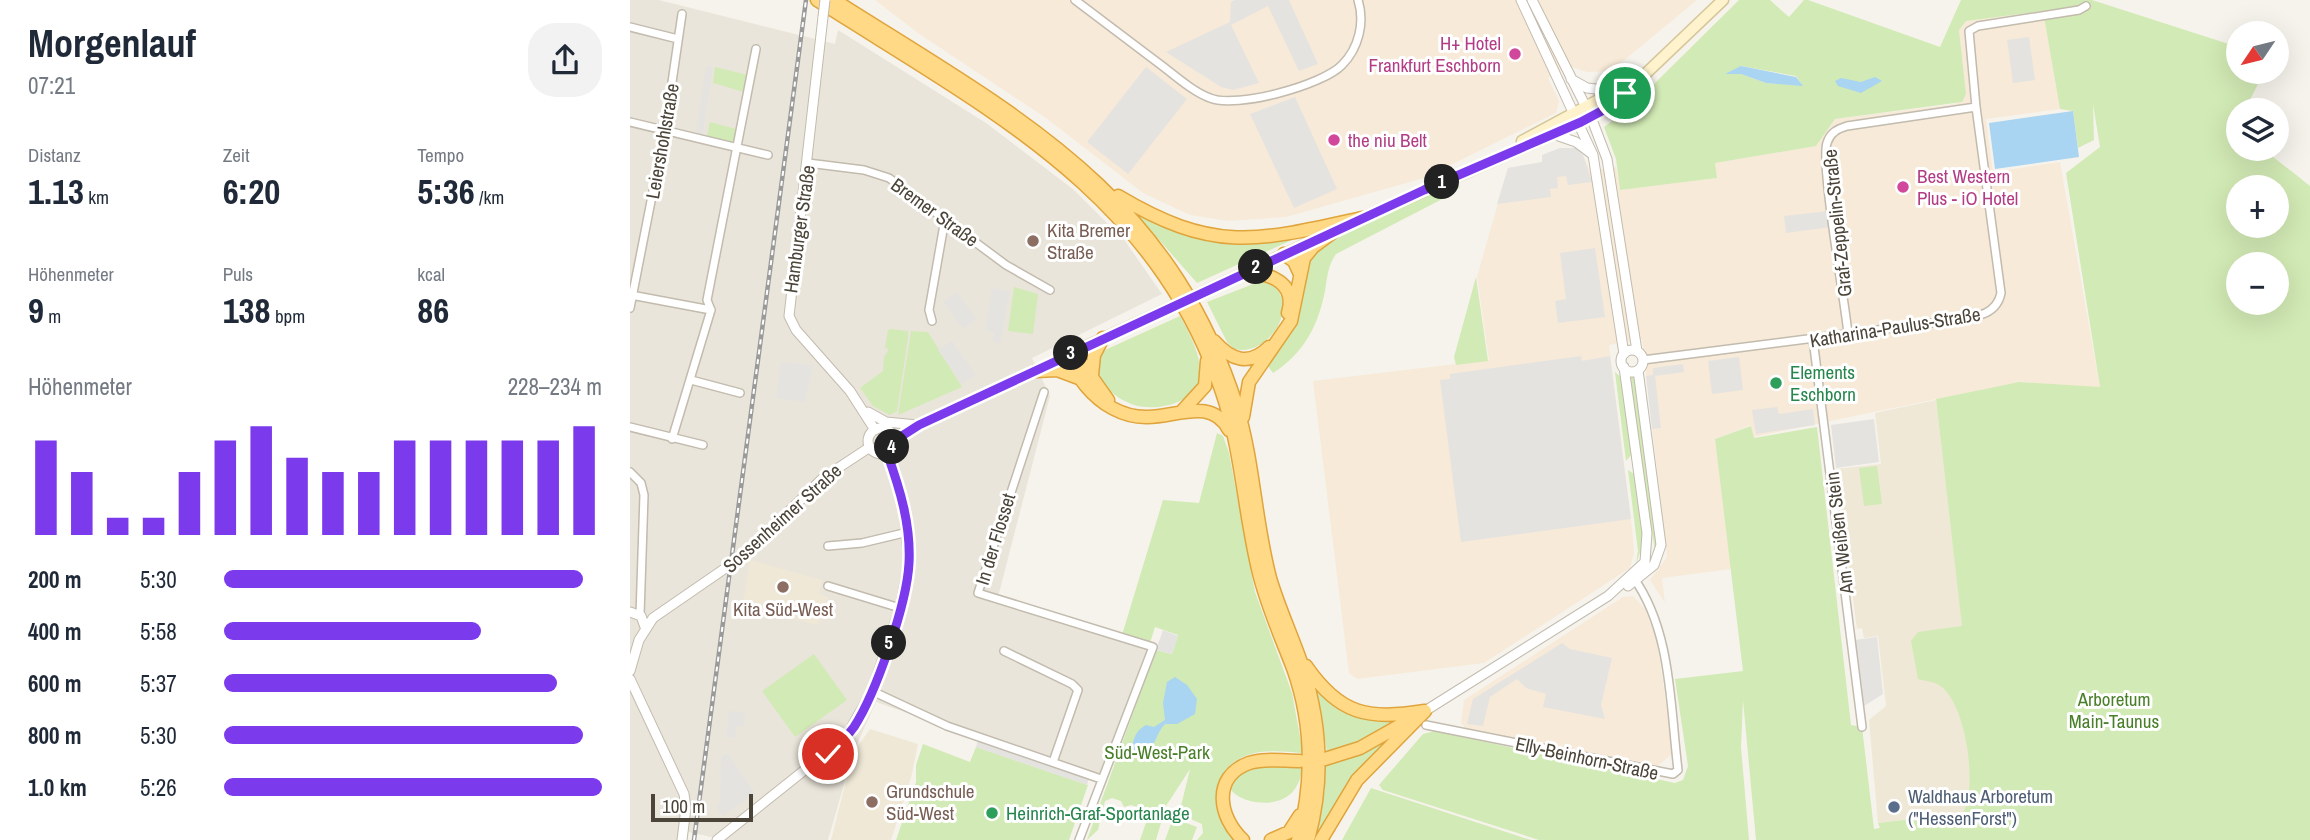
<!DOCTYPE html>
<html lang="de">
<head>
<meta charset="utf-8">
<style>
	body { margin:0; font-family:"Archivo Narrow",sans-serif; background:#f2f2f3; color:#1f2937; height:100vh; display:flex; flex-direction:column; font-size:26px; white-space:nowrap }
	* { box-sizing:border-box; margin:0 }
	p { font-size:23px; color:#747a83 }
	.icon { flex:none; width:38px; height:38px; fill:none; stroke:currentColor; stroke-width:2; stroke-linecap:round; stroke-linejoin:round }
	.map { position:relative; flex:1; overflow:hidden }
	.drawer { display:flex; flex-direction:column; background:#fff; width:630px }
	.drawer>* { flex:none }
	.needle { width:46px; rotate:235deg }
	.buttons { position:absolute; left:1596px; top:21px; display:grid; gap:14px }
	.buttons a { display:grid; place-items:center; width:63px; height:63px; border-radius:50%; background:#fff; box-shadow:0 7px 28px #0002; font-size:35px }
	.scale { position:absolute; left:21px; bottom:18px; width:102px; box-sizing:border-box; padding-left:7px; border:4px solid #4b4439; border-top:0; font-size:19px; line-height:24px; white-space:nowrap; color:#4b4439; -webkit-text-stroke:5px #fff; paint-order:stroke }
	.pin { position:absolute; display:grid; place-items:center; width:60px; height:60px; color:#fff; margin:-30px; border:4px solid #fff; border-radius:50%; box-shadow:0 2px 7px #0007 }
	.km { position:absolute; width:35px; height:35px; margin:-18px; border-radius:50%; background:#222; color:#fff; font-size:19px; line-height:35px; text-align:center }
	.round { display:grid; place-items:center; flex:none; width:74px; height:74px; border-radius:28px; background:#f2f2f3 }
	.head { display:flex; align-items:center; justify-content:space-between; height:119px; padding:0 28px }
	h1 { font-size:38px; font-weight:700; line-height:52px }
	.metrics { display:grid; grid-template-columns:repeat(3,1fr); gap:10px; height:119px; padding:7px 28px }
	.metrics div { display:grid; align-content:center }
	.metrics b { font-size:35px; font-weight:700 }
	.metrics small { font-size:19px; font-weight:400 }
	.metrics p { font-size:19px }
	.chart { height:196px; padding:14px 28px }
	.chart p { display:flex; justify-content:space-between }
	.chart svg { width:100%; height:126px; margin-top:7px; stroke:#7c3aed; stroke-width:6 }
	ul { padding:0 28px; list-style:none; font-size:23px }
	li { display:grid; grid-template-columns:112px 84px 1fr; align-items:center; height:52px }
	li i { height:18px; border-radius:9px; background:#7c3aed }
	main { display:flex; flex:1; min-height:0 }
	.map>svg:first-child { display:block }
	.residential { fill:#eae5da }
	.commercial { fill:#f7ead8 }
	.education { fill:#efe8d6 }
	.green { fill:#d2eab5; fill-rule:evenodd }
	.parking { fill:#e5e3e0 }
	.water { fill:#a9d4f2 }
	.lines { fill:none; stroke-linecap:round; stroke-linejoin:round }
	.minor-casing { stroke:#c2bbae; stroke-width:10 }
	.tertiary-casing { stroke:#c2bbae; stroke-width:11 }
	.secondary-casing { stroke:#d6c79b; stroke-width:13 }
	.trunk-casing { stroke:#e0a43c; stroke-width:15 }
	.minor { stroke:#fff; stroke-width:7 }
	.tertiary { stroke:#fff; stroke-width:9 }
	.secondary { stroke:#fff3cd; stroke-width:10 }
	.trunk { stroke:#ffd985; stroke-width:12 }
	.rail-casing { stroke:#9a9a9a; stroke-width:4.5 }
	.rail { stroke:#fff; stroke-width:2; stroke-dasharray:5; stroke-linecap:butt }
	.tertiary-bridge-casing { stroke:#c2bbae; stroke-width:11; stroke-linecap:butt }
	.secondary-bridge-casing { stroke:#d6c79b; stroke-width:13; stroke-linecap:butt }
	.tertiary-bridge { stroke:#fff; stroke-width:9 }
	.secondary-bridge { stroke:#fff3cd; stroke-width:10 }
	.route-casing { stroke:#fff; stroke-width:14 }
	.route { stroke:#7c3aed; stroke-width:9 }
	.hotel-dot { fill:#d1479c; stroke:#fff; stroke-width:2.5 }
	.education-dot { fill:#8d6e63; stroke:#fff; stroke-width:2.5 }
	.leisure-dot { fill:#2e9e5b; stroke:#fff; stroke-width:2.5 }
	.service-dot { fill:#5c6f8a; stroke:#fff; stroke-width:2.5 }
	.labels { text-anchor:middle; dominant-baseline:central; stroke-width:6; stroke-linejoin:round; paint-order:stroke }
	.hotel-label { font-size:19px; fill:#b23c85; stroke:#fff; text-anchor:start }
	.street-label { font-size:19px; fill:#4b4439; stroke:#fff }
	.education-label { font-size:19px; fill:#785e54; stroke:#fff; text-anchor:start }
	.leisure-label { font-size:19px; fill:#27864d; stroke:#fff; text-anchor:start }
	.park-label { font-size:19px; fill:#4a7f2a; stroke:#fff }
	.service-label { font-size:19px; fill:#4e5e75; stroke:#fff; text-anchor:start }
</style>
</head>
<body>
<main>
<section class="drawer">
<div class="head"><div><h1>Morgenlauf</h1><p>07:21</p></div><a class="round"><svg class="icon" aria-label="share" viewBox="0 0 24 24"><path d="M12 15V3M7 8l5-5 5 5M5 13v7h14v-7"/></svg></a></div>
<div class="metrics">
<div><p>Distanz</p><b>1.13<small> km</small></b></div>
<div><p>Zeit</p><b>6:20</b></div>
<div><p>Tempo</p><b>5:36<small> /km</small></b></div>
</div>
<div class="metrics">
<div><p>Höhenmeter</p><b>9<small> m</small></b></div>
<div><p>Puls</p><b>138<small> bpm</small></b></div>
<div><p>kcal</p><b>86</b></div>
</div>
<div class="chart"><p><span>Höhenmeter</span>228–234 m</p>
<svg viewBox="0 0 160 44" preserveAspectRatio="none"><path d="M5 44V11M15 44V22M25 44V38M35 44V38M45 44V22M55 44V11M65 44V6M75 44V17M85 44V22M95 44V22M105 44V11M115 44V11M125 44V11M135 44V11M145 44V11M155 44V6"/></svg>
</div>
<ul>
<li><b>200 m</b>5:30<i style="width:95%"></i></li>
<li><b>400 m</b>5:58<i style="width:68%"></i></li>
<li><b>600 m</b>5:37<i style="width:88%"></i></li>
<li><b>800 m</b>5:30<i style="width:95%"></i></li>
<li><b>1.0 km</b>5:26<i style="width:100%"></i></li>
</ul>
</section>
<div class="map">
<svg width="1680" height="840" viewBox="0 0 1680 840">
	<rect width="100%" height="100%" fill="#f6f3ec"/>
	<!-- residential -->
	<path class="residential" d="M0,0H29L205,44L208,30L356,123L444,190L495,241L532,294L402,358L420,396L368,597L522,645L470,781L246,702L223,753L198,840H95L58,832L57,840H0Z"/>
	<!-- commercial -->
	<path class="commercial" d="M245,0H1067L981,71L957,72L939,66L918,78L929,101L926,113L794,178L656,217L598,221L560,215L513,193L416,118L288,33Z
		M1413,11L1430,109L1356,119L1363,172L1430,162L1470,388L1389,382L1123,437L1121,425L1085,439L1101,569L1032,578L1035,603L1020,580L1037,557L1012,339L979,345L1002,528L1004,553L1000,568L854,663L727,679L719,673L683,381L859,360L847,277L878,168L912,162V155L939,148L953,155L960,171L986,167L990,190L1087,178L1084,163L1186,146L1205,119L1325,104L1336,94L1329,30L1331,25L1336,21Z
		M1003,596L1015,609L1027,641L1043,753L1023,770L839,732L831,723L834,700L993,597Z"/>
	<!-- education -->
	<path class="education" d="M1306,400L1354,810L1248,823L1239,720L1256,706L1248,636L1234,638L1232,628L1227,629L1206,469L1251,464L1245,413Z
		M120,560L192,580L189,594L198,597L188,625L113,605Z
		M240,729L288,744L281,778L261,840H201L223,753Z"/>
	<!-- green -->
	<path class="green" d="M1109,0H1140L1159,17L1174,0H1178L1310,47L1331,0H1462L1608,47V72H1634L1615,110H1608L1606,127L1608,149H1633L1680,186V840H1126L1113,700L1111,747L1119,840H909L753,790L749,785L793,734L805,731L1045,783L1053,780L1058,766L1045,679L1113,671L1085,439L1121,426L1124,438L1187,427L1221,725L1232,727L1244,829L1250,828L1248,823L1333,813C1348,786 1336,708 1313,688C1307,682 1296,681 1288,679L1281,641L1288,632L1332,626L1306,399L1389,382L1470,387L1436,173L1470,147L1463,104L1464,140L1448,148L1443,111L1430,109L1413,11L1336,21L1329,30L1336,94L1332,102L1205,119L1186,146L1085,163L1087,178L990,190L986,159L974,127L1019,94L1026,82ZM1111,66L1166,76L1172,85L1136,83L1111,74ZM1608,187H1647V226H1608ZM1608,264H1647V303H1608Z
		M85,67L118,75L114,92L83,83Z
		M80,122L110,130L107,148L76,140Z
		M824,180L830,187L820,195L706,254C698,265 697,278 695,291C688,326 674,353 643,373L638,366L663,326L674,294L678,262L689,247Z
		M502,209C558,241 598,248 662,237L664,239L567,283Z
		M846,277L858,361L826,365L824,357Z
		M631,281C677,292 643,359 604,349L597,342L577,302Z
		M384,287L408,294L403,334L378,331Z
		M550,316C559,333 574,359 569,379C563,406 520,413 499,403C484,397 475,387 467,374L469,358L475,350Z
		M261,329L278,331V338L267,411L260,415L243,406L230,388L253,371L254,357L259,349L255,348L258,330Z
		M281,331L298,332L332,387L268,415Z
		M985,372L992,378L1002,454L996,461Z
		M1006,374L1029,544L1025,552L999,375Z
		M587,433L593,436L599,453L625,592L662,693L673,753C655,752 636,749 618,755C578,768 579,815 606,840H567L573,833L572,824L549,814L560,769L536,806L526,840H510L519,814L516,810L501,805L494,807L491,801L482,798L475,801L468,830L457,840L526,650L542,654L548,635L525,627L520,643L492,635L533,500L569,503Z
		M1247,466L1252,504L1234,506L1229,468Z
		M998,470L1004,474L1013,535V544L1006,564L1008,551Z
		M184,654L217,700L165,737L132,691Z
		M680,677C705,713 733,724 776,717L731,741L697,752L691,716Z
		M763,736L687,840H684L695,790V766L731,753Z
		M293,744L340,762L346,747L458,785L439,840H266L286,782V765Z
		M636,766L672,767C668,840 537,781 636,766Z
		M741,788L901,840H712Z
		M543,818L567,827L562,840H535Z"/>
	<!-- parking -->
	<path class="parking" d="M605,0H659L688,64L669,71L638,6L601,25L629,83L603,90L591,87L536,52L600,22L601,2Z
		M1399,37L1405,80L1383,83L1377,40Z
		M76,66L83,67L72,139L65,138Z
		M516,67L557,99L498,174L457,142Z
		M665,97L707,189L664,208L620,114Z
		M930,148H946L953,155L962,182L938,185L936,176L927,177L928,188L920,189L921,197L867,204L878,168L912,162V155Z
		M1198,211L1201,227L1156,233L1154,216Z
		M965,248L975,317L928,323L925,301L936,299L930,253Z
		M362,288L380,291L370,343L363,341L364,333L355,330Z
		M327,292L347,319L333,329L313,302Z
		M322,341L346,375L332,384L308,350Z
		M951,356L952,361L980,356L1001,519L831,542L810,380L820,379V374Z
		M1109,357L1113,390L1082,394L1078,361Z
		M151,362L183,365L175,402L146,398Z
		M1053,364L1054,372L1025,376L1031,428L1022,429L1016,376L1023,375V368Z
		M1147,407L1149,414L1183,409L1185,425L1126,434L1122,410Z
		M1244,419L1249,462L1206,468L1201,425Z
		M533,630L548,636L542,654L526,650Z
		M1247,637L1253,694L1234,706L1225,640Z
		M932,643L940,649L982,658L971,705L975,719L913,707L916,694L896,688L887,679L860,697L853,726L837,724L843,699Z
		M99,711L115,713L114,726H107L106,738L96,737Z
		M348,740L459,778L457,785L346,747Z
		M98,753L125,793L93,816L86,807L90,803L91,757Z"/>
	<!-- water -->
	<path class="water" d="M1111,66L1166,77L1173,86L1136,83L1111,74H1095Z
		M1245,77L1252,81L1231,93L1208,86L1205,81L1211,78L1231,82Z
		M1443,111L1449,157L1365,169L1359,123Z
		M545,677L557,685L567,699L565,714L547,724H535C524,735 526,754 506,753L502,747C504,736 507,730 516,725L524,727L535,720L533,703L537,682Z"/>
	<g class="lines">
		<!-- minor casing -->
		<g class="minor-casing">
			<path id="minor" d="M445,0C474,22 502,43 531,65C547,77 562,91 580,98C606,109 693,85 712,65C729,48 735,22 728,0
				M0,27L48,39
				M0,122L138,155
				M178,163L234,170L259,178L376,265L420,290
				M1,295L81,310
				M0,308L35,130L52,14
				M81,310L77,300L126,49
				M302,321L299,310L315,219
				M1218,334C1215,301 1190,163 1197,143C1200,133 1207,129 1217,126L1346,107
				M1183,339L1232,727
				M1013,360L1317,321C1340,317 1366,318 1371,293L1346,107L1339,31L1348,26L1449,10L1456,6
				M61,380L110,393
				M414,392L348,593L523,647L449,840
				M0,427L73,445
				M42,439L81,310
				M0,472L11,483L14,495L10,615
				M198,546L232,543L278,532
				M198,586L270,608
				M374,651L442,684L448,690L423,762
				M242,691L317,726L471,779
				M796,725L1043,774L1048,770C1040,706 1042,631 1003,577"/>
		</g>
		<!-- tertiary casing -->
		<g class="tertiary-casing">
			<path id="tertiary" d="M891,0L963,155L994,354
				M902,0L961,117L977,159L1007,351
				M193,17L159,316L166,330L220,391L245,430
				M941,79L957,88L984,91
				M923,134L946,142L962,154
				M991 361a11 11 0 1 1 22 0a11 11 0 1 1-22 0Z
				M238,412L256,422L287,425
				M238 441a13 13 0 1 1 26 0a13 13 0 1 1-26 0Z
				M264,441L289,425L444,352
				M998,586L1024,565L1031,545L1008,370
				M0,612L11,616L15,627
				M0,671L9,640L23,618L113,556L193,478L240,447
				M0,679L54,794L56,808L52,840
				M795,711L978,596L1015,562L1017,533L994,367
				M87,840L216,737L242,691L270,608L279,563L273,501L256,453"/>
		</g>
		<!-- secondary casing -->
		<g class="secondary-casing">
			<path id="secondary" d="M892,141L998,84
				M726,221L951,122L987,101L1093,0
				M576,291L689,238
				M444,352L531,312"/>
		</g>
		<!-- trunk casing -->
		<g class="trunk-casing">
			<path id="trunk" d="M187,0C354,107 524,190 592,392C612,451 614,513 629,573C637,606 651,637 663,668C683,724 683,783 668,840
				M204,0C383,114 538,190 607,407C624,463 625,522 640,578C649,609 663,638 673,668C691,724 694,783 678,840
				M488,196C585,254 628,241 732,218
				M654,254L664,261L670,274
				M614,273C640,272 667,283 658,313
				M584,341C601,360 619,367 639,347
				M444,352C441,365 448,376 456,386C471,404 492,417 516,417C545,418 581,396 599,430
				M444,352L478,400
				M406,371L427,370L451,379
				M462,375L464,355L473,338
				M553,410L575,386L577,361
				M613,417L619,382L661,321L674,258L683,247L706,230
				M676,666C710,715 737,720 795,711
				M695,759L730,748L776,722
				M613,840C589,818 581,777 619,763C634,758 654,761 670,761
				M641,840L659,832L670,815
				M691,840L727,780L795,711"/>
		</g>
		<!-- minor -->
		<use href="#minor" class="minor"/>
		<!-- tertiary -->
		<use href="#tertiary" class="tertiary"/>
		<!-- secondary -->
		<use href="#secondary" class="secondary"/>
		<!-- trunk -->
		<use href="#trunk" class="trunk"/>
		<!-- rail casing -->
		<g class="rail-casing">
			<path id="rail" d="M64,840L176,0"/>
		</g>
		<!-- rail -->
		<use href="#rail" class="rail"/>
		<!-- tertiary-bridge casing -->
		<g class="tertiary-bridge-casing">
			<path id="tertiary-bridge" d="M193,17L195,0"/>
		</g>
		<!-- secondary-bridge casing -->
		<g class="secondary-bridge-casing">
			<path id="secondary-bridge" d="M531,312L576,291"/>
		</g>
		<!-- tertiary-bridge -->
		<use href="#tertiary-bridge" class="tertiary-bridge"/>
		<!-- secondary-bridge -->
		<use href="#secondary-bridge" class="secondary-bridge"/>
	</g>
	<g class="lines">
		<!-- route casing -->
		<g class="route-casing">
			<path id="route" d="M198,754C207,746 217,737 224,727C246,693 277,604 279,563C281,525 270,489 257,453L264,441L289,425L794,190L951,122L981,106L995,93"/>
		</g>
		<!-- route -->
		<use href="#route" class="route"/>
	</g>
	<!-- markers -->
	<g class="hotel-dot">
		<circle cx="885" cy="54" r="7"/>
		<circle cx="704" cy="140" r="7"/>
		<circle cx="1273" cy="187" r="7"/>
	</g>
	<g class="education-dot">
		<circle cx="403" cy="241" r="7"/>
		<circle cx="153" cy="587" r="7"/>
		<circle cx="242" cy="802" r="7"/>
	</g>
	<g class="leisure-dot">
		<circle cx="1146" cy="383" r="7"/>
		<circle cx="362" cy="813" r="7"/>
	</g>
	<circle class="service-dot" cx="1264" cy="807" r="7"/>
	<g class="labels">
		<!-- hotel labels -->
		<g class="hotel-label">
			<text x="871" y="43" text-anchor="end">H+ Hotel<tspan x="871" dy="22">Frankfurt Eschborn</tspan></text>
			<text x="718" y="140">the niu Belt</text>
			<text x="1287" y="176">Best Western<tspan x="1287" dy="22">Plus - iO Hotel</tspan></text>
		</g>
		<!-- street labels -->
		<g class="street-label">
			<text transform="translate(32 141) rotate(-80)">Leiershohlstraße</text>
			<text transform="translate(305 212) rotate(36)">Bremer Straße</text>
			<text transform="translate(1207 223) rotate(-96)">Graf-Zeppelin-Straße</text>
			<text transform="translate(169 229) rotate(-82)">Hamburger Straße</text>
			<text transform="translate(1265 327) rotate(-9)">Katharina-Paulus-Straße</text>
			<text transform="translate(152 518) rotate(-42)">Sossenheimer Straße</text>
			<text transform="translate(1209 533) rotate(-97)">Am Weißen Stein</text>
			<text transform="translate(365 539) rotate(-73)">In der Flosset</text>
			<text transform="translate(957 758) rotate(12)">Elly-Beinhorn-Straße</text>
		</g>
		<!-- education labels -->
		<g class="education-label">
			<text x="417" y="230">Kita Bremer<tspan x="417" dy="22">Straße</tspan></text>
			<text x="153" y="609" text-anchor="middle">Kita Süd-West</text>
			<text x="256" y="791">Grundschule<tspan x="256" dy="22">Süd-West</tspan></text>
		</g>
		<!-- leisure labels -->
		<g class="leisure-label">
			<text x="1160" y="372">Elements<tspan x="1160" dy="22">Eschborn</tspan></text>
			<text x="376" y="813">Heinrich-Graf-Sportanlage</text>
		</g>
		<!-- park labels -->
		<g class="park-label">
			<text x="1484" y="699">Arboretum<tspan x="1484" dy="22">Main-Taunus</tspan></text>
			<text x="527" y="752">Süd-West-Park</text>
		</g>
		<!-- service labels -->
		<g class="service-label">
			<text x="1278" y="796">Waldhaus Arboretum<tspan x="1278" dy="22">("HessenForst")</tspan></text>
		</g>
	</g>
</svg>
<div class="buttons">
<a><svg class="needle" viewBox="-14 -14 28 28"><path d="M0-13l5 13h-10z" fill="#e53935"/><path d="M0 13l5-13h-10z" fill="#747a83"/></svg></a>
<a><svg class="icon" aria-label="layers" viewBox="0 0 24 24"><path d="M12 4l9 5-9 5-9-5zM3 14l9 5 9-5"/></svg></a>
<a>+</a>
<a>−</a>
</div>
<div class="scale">100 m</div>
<div class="pin" style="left:995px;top:93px;background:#1e9e55"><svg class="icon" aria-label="arrive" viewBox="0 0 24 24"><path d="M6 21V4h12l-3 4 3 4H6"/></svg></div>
<div class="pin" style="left:198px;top:754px;background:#d93025"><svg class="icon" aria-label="check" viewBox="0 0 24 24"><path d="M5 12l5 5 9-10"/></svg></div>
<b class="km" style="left:812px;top:182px">1</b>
<b class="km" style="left:626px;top:267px">2</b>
<b class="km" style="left:441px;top:353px">3</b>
<b class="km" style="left:262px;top:447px">4</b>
<b class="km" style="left:259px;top:643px">5</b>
</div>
</main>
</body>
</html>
